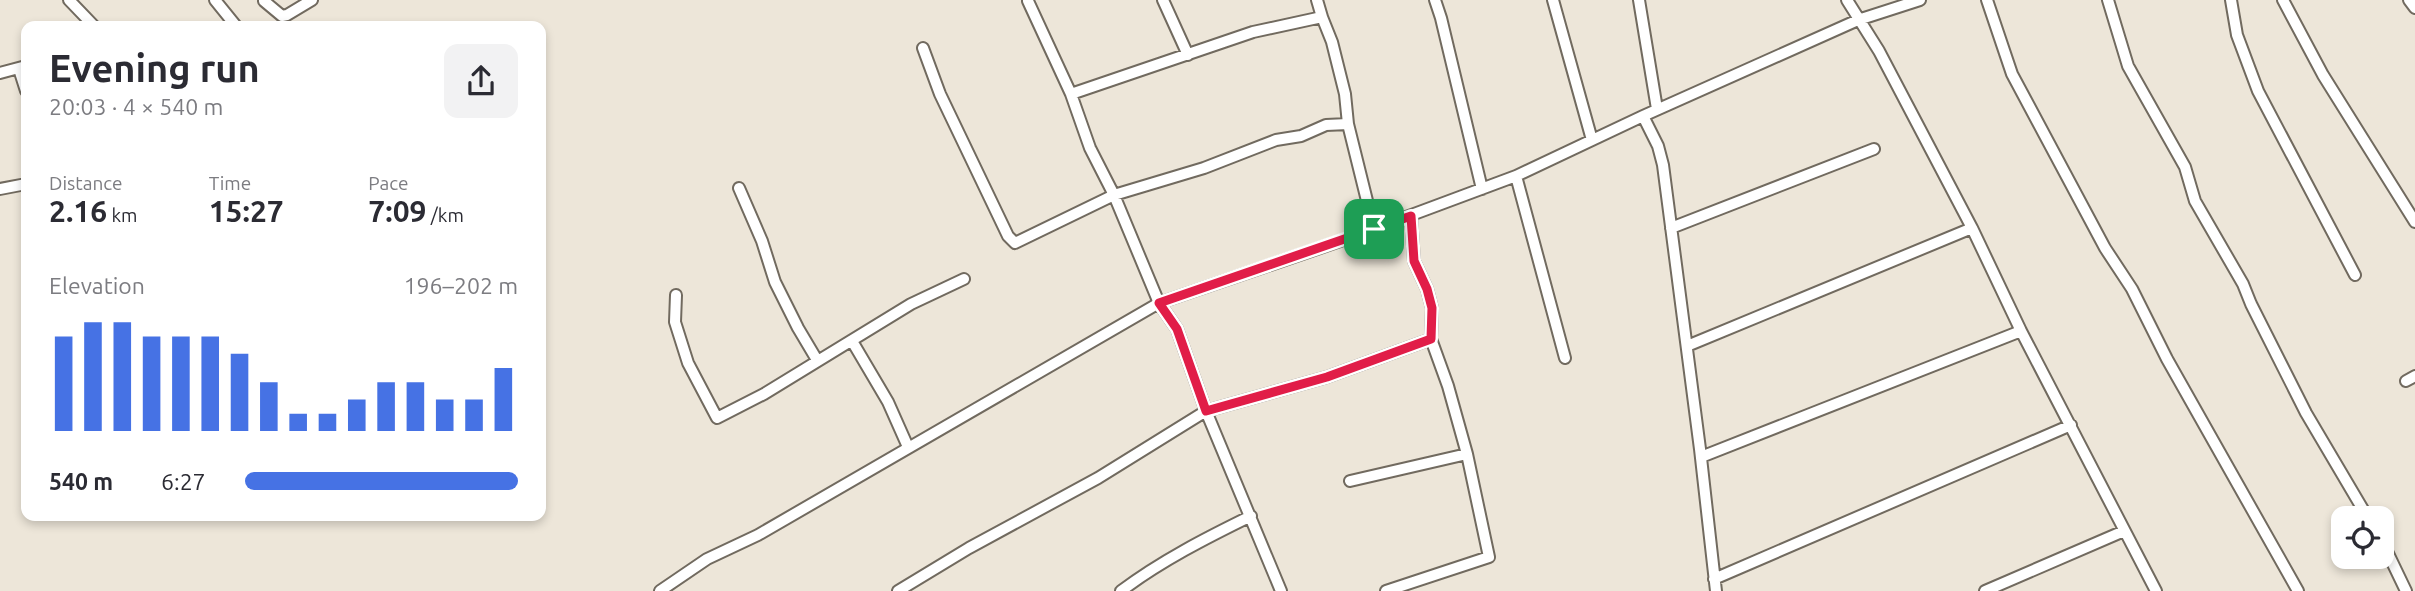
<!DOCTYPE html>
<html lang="en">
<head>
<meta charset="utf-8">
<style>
	body { margin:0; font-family:Ubuntu,sans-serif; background:#f2f2f3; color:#2b2b33; height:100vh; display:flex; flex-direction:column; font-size:26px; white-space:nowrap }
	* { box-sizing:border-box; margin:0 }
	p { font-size:23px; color:#7c7c81 }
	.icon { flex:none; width:38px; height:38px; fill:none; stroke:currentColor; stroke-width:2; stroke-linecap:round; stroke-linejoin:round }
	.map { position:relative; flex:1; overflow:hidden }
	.sheet { position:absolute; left:21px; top:21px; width:525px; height:500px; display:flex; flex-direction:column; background:#fff; border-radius:14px; box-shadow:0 4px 10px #0003 }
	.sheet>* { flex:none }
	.buttons { position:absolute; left:2331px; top:506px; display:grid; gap:14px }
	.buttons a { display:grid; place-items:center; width:63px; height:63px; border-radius:14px; background:#fff; box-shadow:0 4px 10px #0003; font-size:35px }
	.pin { position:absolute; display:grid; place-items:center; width:60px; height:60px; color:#fff; margin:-30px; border-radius:14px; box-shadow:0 4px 10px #0006 }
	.round { display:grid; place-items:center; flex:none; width:74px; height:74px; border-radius:14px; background:#f2f2f3 }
	.head { display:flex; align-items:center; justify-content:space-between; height:119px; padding:0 28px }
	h1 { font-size:38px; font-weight:700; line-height:52px }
	.metrics { display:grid; grid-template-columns:repeat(3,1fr); gap:10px; height:119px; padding:7px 28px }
	.metrics div { display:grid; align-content:center }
	.metrics b { font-size:30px; font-weight:700 }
	.metrics small { font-size:19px; font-weight:400 }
	.metrics p { font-size:19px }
	.chart { height:196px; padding:14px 28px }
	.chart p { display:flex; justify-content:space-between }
	.chart svg { width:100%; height:126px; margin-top:7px; stroke:#4672e4; stroke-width:6 }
	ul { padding:0 28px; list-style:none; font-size:23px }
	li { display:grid; grid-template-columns:112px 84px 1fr; align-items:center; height:52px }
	li i { height:18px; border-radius:9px; background:#4672e4 }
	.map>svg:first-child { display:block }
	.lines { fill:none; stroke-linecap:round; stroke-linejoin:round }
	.minor-casing { stroke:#716a5f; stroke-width:14 }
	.minor { stroke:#fff; stroke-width:10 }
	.route-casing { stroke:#fff; stroke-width:14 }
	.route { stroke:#e11d48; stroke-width:9 }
</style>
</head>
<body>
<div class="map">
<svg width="2415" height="591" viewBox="0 0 2415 591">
	<rect width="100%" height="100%" fill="#ede6d9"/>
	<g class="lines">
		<!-- minor casing -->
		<g class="minor-casing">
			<path id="minor" d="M69,0L94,26
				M215,0L236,26
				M1163,0L1188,55
				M1317,0L1322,17
				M1435,0L1441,18L1482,189
				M1553,0L1592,140
				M1639,0L1657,109
				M1847,0L1879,51L1972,228L2021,331L2156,591
				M1987,0L2012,74L2105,248L2132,289L2167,359L2298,591
				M2108,0L2128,66L2185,167L2195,201L2243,284L2251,304L2306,413L2368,518
				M2231,0L2237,35L2258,91L2355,275
				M2283,0L2323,75L2415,222
				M2409,0L2415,8
				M264,1L282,16L287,15L312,0
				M1028,1L1071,94
				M923,48L940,94L1008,236L1015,243L1114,195L1204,168L1276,140L1301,136L1326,125L1348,124
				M19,69L26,91
				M0,73L26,66
				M1643,116L1658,146L1663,165L1700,449L1716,591
				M1516,176L1565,358
				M739,188L762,241L775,282L798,328L817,360
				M0,189L26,184
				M1671,228L1874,149
				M676,295L675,322L688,363L717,418L764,394L911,304L964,279
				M852,341L888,402L908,447
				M1687,346L1972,228
				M2406,381L2415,376
				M1701,457L2021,331
				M1350,481L1467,454
				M2382,541L2406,591
				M1714,579L2071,425
				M660,591L707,559L758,535L1159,303L1355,236L1516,176L1643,116L1858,20L1920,0
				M898,591L969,548L1098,478L1206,411L1327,377L1431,339
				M1121,591C1161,561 1206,538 1251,516
				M1281,591L1206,411L1177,329L1159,303L1114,195L1090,148L1071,94L1253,32L1322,17L1332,42L1345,94L1348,124L1374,229
				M1386,591L1489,557L1467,454L1448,386L1431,339L1432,308L1427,289L1414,261L1411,216
				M1985,591L2124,531"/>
		</g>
		<!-- minor -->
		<use href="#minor" class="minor"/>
	</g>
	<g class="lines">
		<!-- route casing -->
		<g class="route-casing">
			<path id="route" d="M1411,216L1414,261L1427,289L1432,308L1431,339L1327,377L1206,411L1177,329L1159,303Z"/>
		</g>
		<!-- route -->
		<use href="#route" class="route"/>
	</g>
</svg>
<div class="buttons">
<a><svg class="icon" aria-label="locate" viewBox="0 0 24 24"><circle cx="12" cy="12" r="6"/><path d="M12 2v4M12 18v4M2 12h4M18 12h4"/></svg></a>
</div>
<div class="pin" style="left:1374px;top:229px;background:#1e9e55"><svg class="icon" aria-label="arrive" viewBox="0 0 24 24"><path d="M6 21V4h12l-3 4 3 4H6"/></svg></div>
<section class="sheet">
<div class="head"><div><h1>Evening run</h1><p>20:03 · 4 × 540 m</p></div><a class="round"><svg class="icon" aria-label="share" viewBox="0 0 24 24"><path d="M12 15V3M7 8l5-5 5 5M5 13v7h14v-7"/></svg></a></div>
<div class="metrics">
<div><p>Distance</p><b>2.16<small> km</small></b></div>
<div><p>Time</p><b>15:27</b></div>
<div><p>Pace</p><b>7:09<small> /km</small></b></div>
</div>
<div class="chart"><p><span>Elevation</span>196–202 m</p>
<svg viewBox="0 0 160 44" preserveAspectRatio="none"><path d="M5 44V11M15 44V6M25 44V6M35 44V11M45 44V11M55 44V11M65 44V17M75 44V27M85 44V38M95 44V38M105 44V33M115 44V27M125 44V27M135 44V33M145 44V33M155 44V22"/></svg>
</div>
<ul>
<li><b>540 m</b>6:27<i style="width:100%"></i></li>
</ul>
</section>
</div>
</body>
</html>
